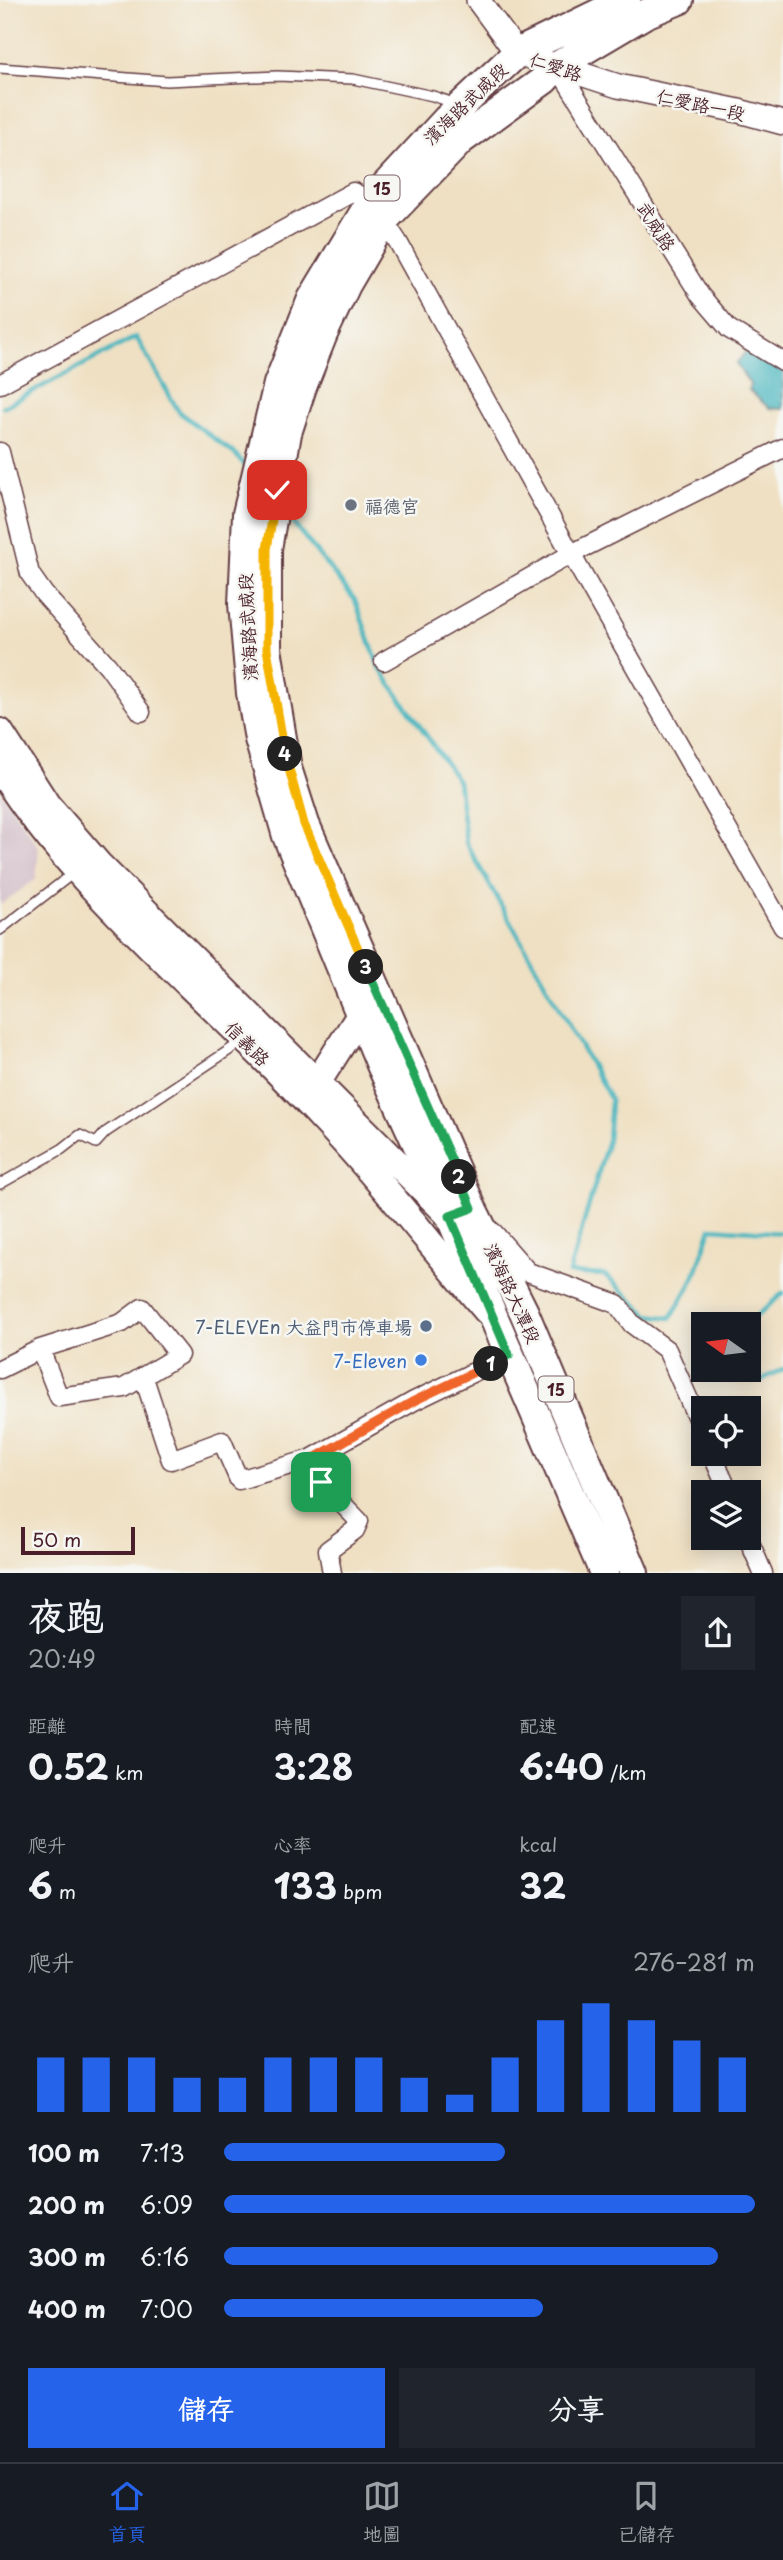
<!DOCTYPE html>
<html lang="zh-TW">
<head>
<meta charset="utf-8">
<style>
	body { margin:0; font-family:"Playpen Sans","LXGW WenKai TC",sans-serif; background:#20242c; color:#f1f3f6; height:100vh; display:flex; flex-direction:column; font-size:26px; white-space:nowrap }
	* { box-sizing:border-box; margin:0 }
	p { font-size:23px; color:#9ea1a6 }
	.icon { flex:none; width:38px; height:38px; fill:none; stroke:currentColor; stroke-width:2; stroke-linecap:round; stroke-linejoin:round }
	.map { position:relative; height:1573px; overflow:hidden }
	.sheet { display:flex; flex-direction:column; background:#171b24; flex:1 }
	.sheet>* { flex:none }
	.needle { width:46px; rotate:284deg }
	.controls { position:absolute; left:691px; top:1312px; display:grid; gap:14px }
	.controls a { display:grid; place-items:center; width:70px; height:70px; border-radius:0px; background:#171b24; box-shadow:0 4px 18px #0003; font-size:35px }
	.scale { position:absolute; left:21px; bottom:18px; width:114px; box-sizing:border-box; padding-left:7px; border:4px solid #4a1f2b; border-top:0; font-size:19px; line-height:24px; white-space:nowrap; color:#4a1f2b; -webkit-text-stroke:5px #f6f6f2; paint-order:stroke }
	.pin { position:absolute; display:grid; place-items:center; width:60px; height:60px; color:#fff; margin:-30px; border-radius:14px; box-shadow:0 4px 10px #0006 }
	.km { position:absolute; width:35px; height:35px; margin:-18px; border-radius:50%; background:#222; color:#fff; font-size:19px; line-height:35px; text-align:center }
	.round { display:grid; place-items:center; flex:none; width:74px; height:74px; border-radius:0px; background:#20242c }
	.overview { display:flex; align-items:center; justify-content:space-between; height:119px; padding:0 28px }
	h1 { font-size:38px; font-weight:700; line-height:52px }
	.stats { display:grid; grid-template-columns:repeat(3,1fr); gap:10px; height:119px; padding:7px 28px }
	.stats div { display:grid; align-content:center }
	.stats b { font-size:35px; font-weight:700 }
	.stats small { font-size:19px; font-weight:400 }
	.stats p { font-size:19px }
	.chart { height:196px; padding:14px 28px }
	.chart p { display:flex; justify-content:space-between }
	.chart svg { width:100%; height:126px; margin-top:7px; stroke:#2563eb; stroke-width:6 }
	.button { display:flex; gap:14px; margin-top:auto; padding:14px 28px }
	.button a { flex:1; height:80px; border-radius:0px; background:#2563eb; color:#fff; font-size:28px; font-weight:700; line-height:80px; text-align:center }
	.button a+a { background:#20242c; color:#f1f3f6 }
	ul { padding:0 28px; list-style:none; font-size:23px }
	li { display:grid; grid-template-columns:112px 84px 1fr; align-items:center; height:52px }
	li i { height:18px; border-radius:9px; background:#2563eb }
	.dock { display:flex; justify-content:space-around; align-items:center; height:98px; border-top:2px solid #363941; background:#171b24; font-size:19px; color:#9ea1a6 }
	.dock a { display:grid; justify-items:center; gap:4px }
	.dock .on { color:#2563eb }
	.map>svg:first-child { display:block }
	.industrial { fill:#d2bdc8 }
	.water { fill:#47b6bf; stroke:#486a75; stroke-width:2 }
	.lines { fill:none; stroke-linecap:round; stroke-linejoin:round }
	.stream { stroke:#47b6bf; stroke-width:4.5 }
	.service-casing { stroke:#633c42; stroke-width:12 }
	.minor-casing { stroke:#633c42; stroke-width:21 }
	.tertiary-casing { stroke:#633c42; stroke-width:26 }
	.secondary-casing { stroke:#633c42; stroke-width:30 }
	.primary-casing { stroke:#633c42; stroke-width:32 }
	.service { stroke:#fff; stroke-width:9 }
	.minor { stroke:#fff; stroke-width:18 }
	.tertiary { stroke:#fff; stroke-width:23 }
	.secondary { stroke:#fff; stroke-width:26 }
	.primary { stroke:#fff; stroke-width:28 }
	.split-1-casing { stroke:#fff; stroke-width:14 }
	.split-2-casing { stroke:#fff; stroke-width:14 }
	.split-3-casing { stroke:#fff; stroke-width:14 }
	.split-4-casing { stroke:#fff; stroke-width:14 }
	.split-5-casing { stroke:#fff; stroke-width:14 }
	.split-1 { stroke:#f0652b; stroke-width:9 }
	.split-2 { stroke:#22a559; stroke-width:9 }
	.split-3 { stroke:#22a559; stroke-width:9 }
	.split-4 { stroke:#f5b400; stroke-width:9 }
	.split-5 { stroke:#f5b400; stroke-width:9 }
	.worship-dot { fill:#6b7280; stroke:#f6f6f2; stroke-width:2.5 }
	.service-dot { fill:#5c6f8a; stroke:#f6f6f2; stroke-width:2.5 }
	.shop-dot { fill:#3f7fe0; stroke:#f6f6f2; stroke-width:2.5 }
	.labels { text-anchor:middle; dominant-baseline:central; stroke-width:5; stroke-linejoin:round; paint-order:stroke }
	.shield { fill:#f6f6f2; stroke:#7e6067; stroke-width:2 }
	.shield-label { font-size:16px; font-weight:bold; fill:#4a1f2b }
	.street-label { font-size:18px; fill:#4a1f2b; stroke:#f6f6f2 }
	.worship-label { font-size:18px; fill:#5b616d; stroke:#f6f6f2; text-anchor:start }
	.service-label { font-size:18px; fill:#4e5e75; stroke:#f6f6f2; text-anchor:end }
	.shop-label { font-size:18px; fill:#366cbe; stroke:#f6f6f2; text-anchor:end }
</style>
</head>
<body>
<div class="map">
<svg width="783" height="1573" viewBox="0 0 783 1573">
	<rect width="100%" height="100%" fill="#f6f6f2"/>
	<filter id="ink" filterUnits="userSpaceOnUse"><feTurbulence type="fractalNoise" baseFrequency=".0143" numOctaves="2"/><feDisplacementMap in="SourceGraphic" scale="14" xChannelSelector="R" yChannelSelector="G"/><feConvolveMatrix kernelMatrix="1 2 1 2 8 2 1 2 1" color-interpolation-filters="sRGB"/></filter>
	<filter id="wash" filterUnits="userSpaceOnUse"><feTurbulence type="fractalNoise" baseFrequency=".00686" numOctaves="4" result="noise"/><feDisplacementMap in="SourceGraphic" scale="28" xChannelSelector="R" yChannelSelector="G"/><feGaussianBlur stdDeviation="1.57" result="paint"/><feColorMatrix in="noise" values="0 0 0 0 0 0 0 0 0 0 0 0 0 0 0 0 0 1.4 0 .05"/><feComposite in="paint" operator="in"/></filter>
	<g filter="url(#wash)">
		<rect width="100%" height="100%" fill="#efe0c3"/>
		<!-- industrial -->
		<path class="industrial" d="M0,790L39,848L36,879L0,905Z"/>
		<!-- water -->
		<path class="water" d="M748,349L783,370V409L769,408L749,390L750,384L736,364Z"/>
		<g class="lines">
			<!-- stream -->
			<path class="stream" d="M3,407L136,337L179,412L236,455L248,469
				M286,514L355,600L379,667L458,781L466,843L611,1100L608,1140L569,1273L605,1275L649,1315L671,1318L694,1278L711,1228L783,1233
				M746,1325L783,1293
				M749,1370L761,1380L783,1369"/>
		</g>
	</g>
	<g filter="url(#ink)">
		<g class="lines">
			<!-- service casing -->
			<g class="service-casing">
				<path id="service" d="M0,68L167,81L277,76L353,79L433,96L456,104
					M0,930L76,871
					M0,1184L62,1149L80,1135L96,1143L106,1132L243,1041"/>
			</g>
			<!-- minor casing -->
			<g class="minor-casing">
				<path id="minor" d="M557,66L700,295L729,329L783,362
					M0,384L353,192L371,201L398,242L571,554L783,927
					M0,452L30,574L44,594L108,666L141,712
					M384,661L571,554L783,448
					M493,1232L528,1272L617,1304L632,1324L667,1350L704,1434
					M0,1369L40,1349L122,1323L142,1308L179,1355L124,1388L59,1397L40,1349
					M144,1378L171,1460L222,1441L239,1480L311,1459L321,1482L359,1521L355,1530L328,1550L332,1573
					M712,1454L729,1493
					M311,1459L414,1401L509,1355
					M748,1538L763,1573"/>
			</g>
			<!-- tertiary casing -->
			<g class="tertiary-casing">
				<path id="tertiary" d="M478,0L517,53L618,86L739,111L783,123"/>
			</g>
			<!-- secondary casing -->
			<g class="secondary-casing">
				<path id="secondary" d="M0,732L47,805L99,865L446,1212
					M0,769C51,851 121,918 189,985C235,1029 281,1074 325,1121C382,1181 433,1248 487,1311
					M317,1083L360,1015"/>
			</g>
			<!-- primary casing -->
			<g class="primary-casing">
				<path id="primary" d="M604,1573L450,1216L381,1065L287,836L259,739L251,693L243,604L247,514L278,384L312,299L371,201L446,120L517,53L626,0
					M634,1573L524,1312L472,1208L305,824L287,768L267,649V549L287,433L302,387L323,334L346,285L384,220L461,140L544,80L557,66L645,14L679,0"/>
			</g>
			<!-- service -->
			<use href="#service" class="service"/>
			<!-- minor -->
			<use href="#minor" class="minor"/>
			<!-- tertiary -->
			<use href="#tertiary" class="tertiary"/>
			<!-- secondary -->
			<use href="#secondary" class="secondary"/>
			<!-- primary -->
			<use href="#primary" class="primary"/>
		</g>
	</g>
	<g class="lines" filter="url(#ink)">
		<!-- split-1 casing -->
		<g class="split-1-casing">
			<path id="split-1" d="M321,1482L311,1460L414,1401L491,1364"/>
		</g>
		<!-- split-2 casing -->
		<g class="split-2-casing">
			<path id="split-2" d="M459,1177L472,1208L450,1216L509,1355L491,1364"/>
		</g>
		<!-- split-3 casing -->
		<g class="split-3-casing">
			<path id="split-3" d="M366,967L459,1177"/>
		</g>
		<!-- split-4 casing -->
		<g class="split-4-casing">
			<path id="split-4" d="M285,754L304,824L366,967"/>
		</g>
		<!-- split-5 casing -->
		<g class="split-5-casing">
			<path id="split-5" d="M277,490L267,549V649L285,754"/>
		</g>
		<!-- split-1 -->
		<use href="#split-1" class="split-1"/>
		<!-- split-2 -->
		<use href="#split-2" class="split-2"/>
		<!-- split-3 -->
		<use href="#split-3" class="split-3"/>
		<!-- split-4 -->
		<use href="#split-4" class="split-4"/>
		<!-- split-5 -->
		<use href="#split-5" class="split-5"/>
	</g>
	<!-- markers -->
	<circle class="worship-dot" cx="351" cy="505" r="7"/>
	<circle class="service-dot" cx="426" cy="1326" r="7"/>
	<circle class="shop-dot" cx="421" cy="1360" r="7"/>
	<g class="labels">
		<!-- shield labels -->
		<g class="shield">
			<rect x="364.5" y="175.5" width="35" height="25" rx="5"/>
			<rect x="538.5" y="1376.5" width="35" height="25" rx="5"/>
		</g>
		<g class="shield-label">
			<text x="382" y="188">15</text>
			<text x="556" y="1389">15</text>
		</g>
		<!-- street labels -->
		<g class="street-label">
			<text transform="translate(556 66) rotate(18)">仁愛路</text>
			<text transform="translate(465 103) rotate(-44)">濱海路武威段</text>
			<text transform="translate(701 104) rotate(12)">仁愛路一段</text>
			<text transform="translate(657 226) rotate(58)">武威路</text>
			<text transform="translate(247 627) rotate(-93)">濱海路武威段</text>
			<text transform="translate(248 1043) rotate(45)">信義路</text>
			<text transform="translate(513 1293) rotate(65)">濱海路大潭段</text>
		</g>
		<!-- worship labels -->
		<g class="worship-label">
			<text x="365" y="505">福德宮</text>
		</g>
		<!-- service labels -->
		<g class="service-label">
			<text x="412" y="1326">7-ELEVEn 大益門市停車場</text>
		</g>
		<!-- shop labels -->
		<g class="shop-label">
			<text x="407" y="1360">7-Eleven</text>
		</g>
	</g>
</svg>
<div class="controls">
<a><svg class="needle" viewBox="-14 -14 28 28"><path d="M0-13l5 13h-10z" fill="#e53935"/><path d="M0 13l5-13h-10z" fill="#9ea1a6"/></svg></a>
<a><svg class="icon" aria-label="locate" viewBox="0 0 24 24"><circle cx="12" cy="12" r="6"/><path d="M12 2v4M12 18v4M2 12h4M18 12h4"/></svg></a>
<a><svg class="icon" aria-label="layers" viewBox="0 0 24 24"><path d="M12 4l9 5-9 5-9-5zM3 14l9 5 9-5"/></svg></a>
</div>
<div class="scale">50 m</div>
<div class="pin" style="left:321px;top:1482px;background:#1e9e55"><svg class="icon" aria-label="arrive" viewBox="0 0 24 24"><path d="M6 21V4h12l-3 4 3 4H6"/></svg></div>
<div class="pin" style="left:277px;top:490px;background:#d93025"><svg class="icon" aria-label="check" viewBox="0 0 24 24"><path d="M5 12l5 5 9-10"/></svg></div>
<b class="km" style="left:491px;top:1364px">1</b>
<b class="km" style="left:459px;top:1177px">2</b>
<b class="km" style="left:366px;top:967px">3</b>
<b class="km" style="left:285px;top:754px">4</b>
</div>
<section class="sheet">
<div class="overview"><div><h1>夜跑</h1><p>20:49</p></div><a class="round"><svg class="icon" aria-label="share" viewBox="0 0 24 24"><path d="M12 15V3M7 8l5-5 5 5M5 13v7h14v-7"/></svg></a></div>
<div class="stats">
<div><p>距離</p><b>0.52<small> km</small></b></div>
<div><p>時間</p><b>3:28</b></div>
<div><p>配速</p><b>6:40<small> /km</small></b></div>
</div>
<div class="stats">
<div><p>爬升</p><b>6<small> m</small></b></div>
<div><p>心率</p><b>133<small> bpm</small></b></div>
<div><p>kcal</p><b>32</b></div>
</div>
<div class="chart"><p><span>爬升</span>276–281 m</p>
<svg viewBox="0 0 160 44" preserveAspectRatio="none"><path d="M5 44V25M15 44V25M25 44V25M35 44V32M45 44V32M55 44V25M65 44V25M75 44V25M85 44V32M95 44V38M105 44V25M115 44V12M125 44V6M135 44V12M145 44V19M155 44V25"/></svg>
</div>
<ul>
<li><b>100 m</b>7:13<i style="width:53%"></i></li>
<li><b>200 m</b>6:09<i style="width:100%"></i></li>
<li><b>300 m</b>6:16<i style="width:93%"></i></li>
<li><b>400 m</b>7:00<i style="width:60%"></i></li>
</ul>
<div class="button"><a>儲存</a><a>分享</a></div>
</section>
<nav class="dock">
<a class="on"><svg class="icon" aria-label="home" viewBox="0 0 24 24"><path d="M3 11l9-7 9 7M6 9v11h12V9"/></svg>首頁</a>
<a><svg class="icon" aria-label="map" viewBox="0 0 24 24"><path d="M3 6l6-2 6 2 6-2v14l-6 2-6-2-6 2zM9 4v14M15 6v14"/></svg>地圖</a>
<a><svg class="icon" aria-label="saved" viewBox="0 0 24 24"><path d="M7 4h10v16l-5-4-5 4z"/></svg>已儲存</a>
</nav>
</body>
</html>
